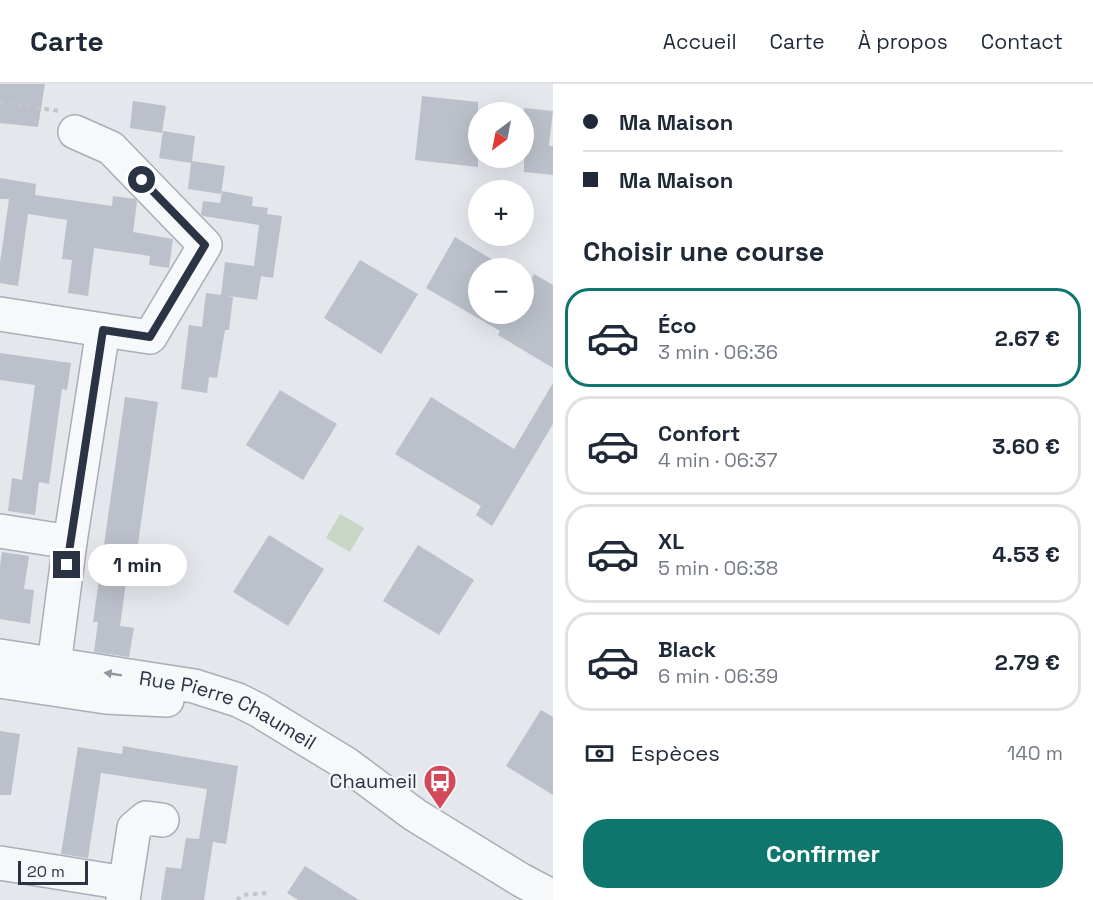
<!DOCTYPE html>
<html lang="fr">
<meta charset="utf-8">
<style>
:root{--surface:#fff;--page:#f2f2f3;--text:#1f2937;--muted:#747a83;--line:#e0e1e3;--accent:#0f766e}
body{margin:0;font-family:"Space Grotesk",sans-serif;background:var(--page);color:var(--text);height:100vh;display:flex;flex-direction:column;font-size:22px;white-space:nowrap}
*{box-sizing:border-box;margin:0}
p{font-size:20px;color:var(--muted)}
.icon{flex:none;width:33px;height:33px;fill:none;stroke:currentColor;stroke-width:2;stroke-linecap:round;stroke-linejoin:round}
.map{position:relative;flex:1;overflow:hidden}
.side{display:flex;flex-direction:column;background:var(--surface);width:540px}
.side>*{flex:none}
.hud{display:grid;align-content:center;height:132px;padding:0 30px;background:var(--surface)}
.needle{width:39px;rotate:212deg}
.buttons{position:absolute;left:468px;top:18px;display:grid;gap:12px}
.buttons a{display:grid;place-items:center;width:66px;height:66px;border-radius:50%;background:var(--surface);box-shadow:0 6px 24px #0002;font-size:30px}
.scale{position:absolute;left:18px;bottom:15px;width:70px;box-sizing:border-box;padding-left:6px;border:3px solid #2b3445;border-top:0;font-size:16px;line-height:21px;white-space:nowrap;color:#2b3445;-webkit-text-stroke:4px #f4f6f9;paint-order:stroke}
.end{position:absolute;width:27px;height:27px;margin:-14px;border:8px solid #2b3445;background:#fff;box-shadow:0 0 0 3px #fff}
.from{border-radius:50%}
.bubble{position:absolute;height:42px;border-radius:21px;background:var(--surface);box-shadow:0 6px 24px #0002;font-size:20px;font-weight:800;line-height:42px;text-align:center}
.hud b{display:flex;align-items:center;gap:21px;height:57px;font-size:22px}
.hud b+b{border-top:2px solid var(--line)}
.hud i{width:15px;height:15px;background:var(--text)}
ul{padding:0;list-style:none}
li{display:flex;align-items:center;gap:18px;height:99px;margin:0 12px 9px;padding:0 18px;border:3px solid var(--line);border-radius:24px}
li div{flex:1}
li b{display:block;font-size:22px}
li em{font-style:normal;font-weight:800}
li.current{border-color:var(--accent)}
li>.icon{width:54px;height:54px;stroke-width:1.5}
h2{padding:0 30px;font-size:27px;line-height:72px}
.pay{display:flex;align-items:center;gap:15px;height:66px;padding:0 30px;font-size:22px}
.pay p{margin-inline-start:auto}
.cta{display:flex;gap:12px;margin-top:auto;padding:12px 30px}
.cta a{flex:1;height:69px;border-radius:24px;background:var(--accent);color:#fff;font-size:24px;font-weight:800;line-height:69px;text-align:center}
header{display:flex;align-items:center;gap:36px;box-sizing:border-box;height:84px;padding:0 30px;background:var(--surface);border-bottom:2px solid var(--line)}
header strong{font-size:28px}
nav{display:flex;gap:33px;margin-inline-start:auto;font-size:21px}
main{display:flex;flex:1;min-height:0}
.map>svg:first-child{display:block}
.green{fill:#c9d6c5}
.building{fill:#bbc0ca}
.lines{fill:none;stroke-linecap:round;stroke-linejoin:round}
.minor-casing{stroke:#a9aeb7;stroke-width:36}
.path{stroke:#c2c5cb;stroke-width:4;stroke-dasharray:4.5 4.5;stroke-linecap:butt}
.minor{stroke:#f7f8fa;stroke-width:33}
.oneway{fill:#9196a0}
.route{stroke:#2b3445;stroke-width:8}
.labels{text-anchor:middle;dominant-baseline:central;stroke-width:4.5;stroke-linejoin:round;paint-order:stroke}
.street-label{font-size:20px;fill:#2b3445;stroke:#f4f6f9}
.poi-label{font-size:20px;fill:#2b3445;stroke:#f4f6f9;text-anchor:end}
</style>
<header>
<strong>Carte</strong>
<nav><a>Accueil</a><a>Carte</a><a>À propos</a><a>Contact</a></nav>
</header>
<main>
<div class="map">
<svg width="553" height="816" viewBox="0 0 553 816">
<rect width="100%" height="100%" fill="#e4e7ec"/>
<polygon class="green" points="340,430 364,444 350,468 326,454"/>
<g class="building">
<polygon points="0,0 45,0 38,43 0,39"/>
<polygon points="422,12 478,18 478,83 415,76"/>
<polygon points="133,17 166,22 162,49 130,44"/>
<polygon points="524,24 553,27 549,62 553,62 553,91 524,88"/>
<polygon points="163,47 195,52 192,77 225,82 221,110 188,105 191,79 159,74"/>
<polygon points="0,94 36,100 35,111 112,122 113,112 135,115 137,118 133,148 173,155 169,184 149,181 150,172 94,164 88,212 68,209 72,176 62,175 67,136 28,130 18,202 0,199 0,179 9,115 0,115"/>
<polygon points="222,107 253,113 252,122 268,124 267,130 282,132 273,194 261,192 257,216 222,211 233,213 229,246 225,246 217,294 209,293 207,309 181,305 189,241 202,243 206,209 221,211 225,178 254,182 259,141 203,132 201,130 203,117 220,119"/>
<polygon points="455,153 506,184 478,184 478,230 524,230 524,207 534,190 553,201 553,284 498,251 500,247 426,204"/>
<polygon points="360,176 418,210 381,270 324,234"/>
<polygon points="0,269 71,279 67,306 62,305 49,400 39,398 35,431 8,427 12,394 22,396 35,301 0,296"/>
<polygon points="553,299 553,340 492,442 476,431 481,422 395,370 431,313 514,365"/>
<polygon points="280,306 337,340 303,396 246,361"/>
<polygon points="125,313 158,318 138,460 135,478 129,477 120,542 134,544 129,573 94,568 98,538 93,538"/>
<polygon points="269,451 324,485 288,542 233,508"/>
<polygon points="418,461 474,496 439,551 383,517"/>
<polygon points="2,468 29,472 24,505 34,506 30,540 0,535 0,482"/>
<polygon points="541,626 553,633 553,711 506,682"/>
<polygon points="0,647 20,650 11,711 0,711"/>
<polygon points="123,662 238,682 226,760 213,758 204,816 161,816 166,783 181,785 186,754 199,755 207,705 101,689 88,774 61,770 78,663 122,670"/>
<polygon points="305,782 359,816 298,816 287,809"/>
</g>
<g class="lines">
<g class="minor-casing">
<g id="minor">
<polyline points="75,48 111,64 205,161 150,253 103,246"/>
<polyline points="0,230 103,246 70,458 54,581"/>
<polyline points="0,447 70,458"/>
<path id="s1" d="M0,572L194,602L238,616L258,626L345,679L415,731L521,796L553,813"/>
<polyline points="0,597 106,613 167,616"/>
<polyline points="0,779 125,799"/>
<polyline points="123,816 134,744 146,734 162,736"/>
</g>
</g>
<g class="path">
<polyline points="0,18 59,27"/>
<polyline points="237,816 242,811 267,809"/>
</g>
<use href="#minor" class="minor"/>
</g>
<defs><path id="oneway-solid" d="M-6-.8H1V-3.2L6.5 0L1 3.2V.8H-6Z" transform="scale(1.5)"/></defs>
<use class="oneway" href="#oneway-solid" transform="translate(113 590) rotate(-171)"/>
<g class="lines">
<polyline class="route" points="67,481 103,246 150,253 205,161 142,96"/>
</g>
<defs>
<g id="bus-pin" transform="scale(1.725)"><path d="M0 17L-7.5 6A9.5 9.5 0 1 1 7.5 6Z" fill="#d1495b" stroke="#f4f6f9"/><path d="M-5-6H5V4H4V6H2V4H-2V6H-4V4H-5ZM-3.5-4V0h7V-4ZM-3.5 1.2v1.5H-2V1.2ZM2 1.2v1.5H3.5V1.2Z" fill="#fff"/></g>
</defs>
<g fill-rule="evenodd">
<use href="#bus-pin" x="440" y="697"/>
</g>
<g class="labels">
<g class="street-label">
<text stroke="none"><textPath href="#s1" startOffset="236">Rue Pierre Chaumeil</textPath></text>
</g>
<g class="poi-label">
<text x="417" y="697">Chaumeil</text>
</g>
</g>
</svg>
<div class="buttons">
<a><svg class="needle" viewBox="-14 -14 28 28"><path d="M0-13l5 13h-10z" fill="#e53935"/><path d="M0 13l5-13h-10z" fill="#747a83"/></svg></a>
<a>+</a>
<a>−</a>
</div>
<div class="scale">20 m</div>
<i class="end from" style="left:142px;top:96px"></i>
<i class="end" style="left:67px;top:481px"></i>
<div class="bubble" style="left:88px;top:460px;width:99px">1 min</div>
</div>
<section class="side">
<div class="hud">
<b><i class="from"></i>Ma Maison</b>
<b><i></i>Ma Maison</b>
</div>
<h2>Choisir une course</h2>
<ul>
<li class="current"><svg class="icon" aria-label="car" viewBox="0 0 24 24"><path d="M5 17H2v-5l4-1 3-4h7l3 4 3 1v5h-3M9 17h6M6 11h13"/><circle cx="7" cy="17" r="2"/><circle cx="17" cy="17" r="2"/></svg><div><b>Éco</b><p>3 min · 06:36</p></div><em>2.67 €</em></li>
<li><svg class="icon" aria-label="car" viewBox="0 0 24 24"><path d="M5 17H2v-5l4-1 3-4h7l3 4 3 1v5h-3M9 17h6M6 11h13"/><circle cx="7" cy="17" r="2"/><circle cx="17" cy="17" r="2"/></svg><div><b>Confort</b><p>4 min · 06:37</p></div><em>3.60 €</em></li>
<li><svg class="icon" aria-label="car" viewBox="0 0 24 24"><path d="M5 17H2v-5l4-1 3-4h7l3 4 3 1v5h-3M9 17h6M6 11h13"/><circle cx="7" cy="17" r="2"/><circle cx="17" cy="17" r="2"/></svg><div><b>XL</b><p>5 min · 06:38</p></div><em>4.53 €</em></li>
<li><svg class="icon" aria-label="car" viewBox="0 0 24 24"><path d="M5 17H2v-5l4-1 3-4h7l3 4 3 1v5h-3M9 17h6M6 11h13"/><circle cx="7" cy="17" r="2"/><circle cx="17" cy="17" r="2"/></svg><div><b>Black</b><p>6 min · 06:39</p></div><em>2.79 €</em></li>
</ul>
<div class="pay"><svg class="icon" aria-label="cash" viewBox="0 0 24 24"><path d="M3 7h18v10H3z"/><circle cx="12" cy="12" r="2"/></svg>Espèces<p>140 m</p></div>
<div class="cta"><a>Confirmer</a></div>
</section>
</main>
